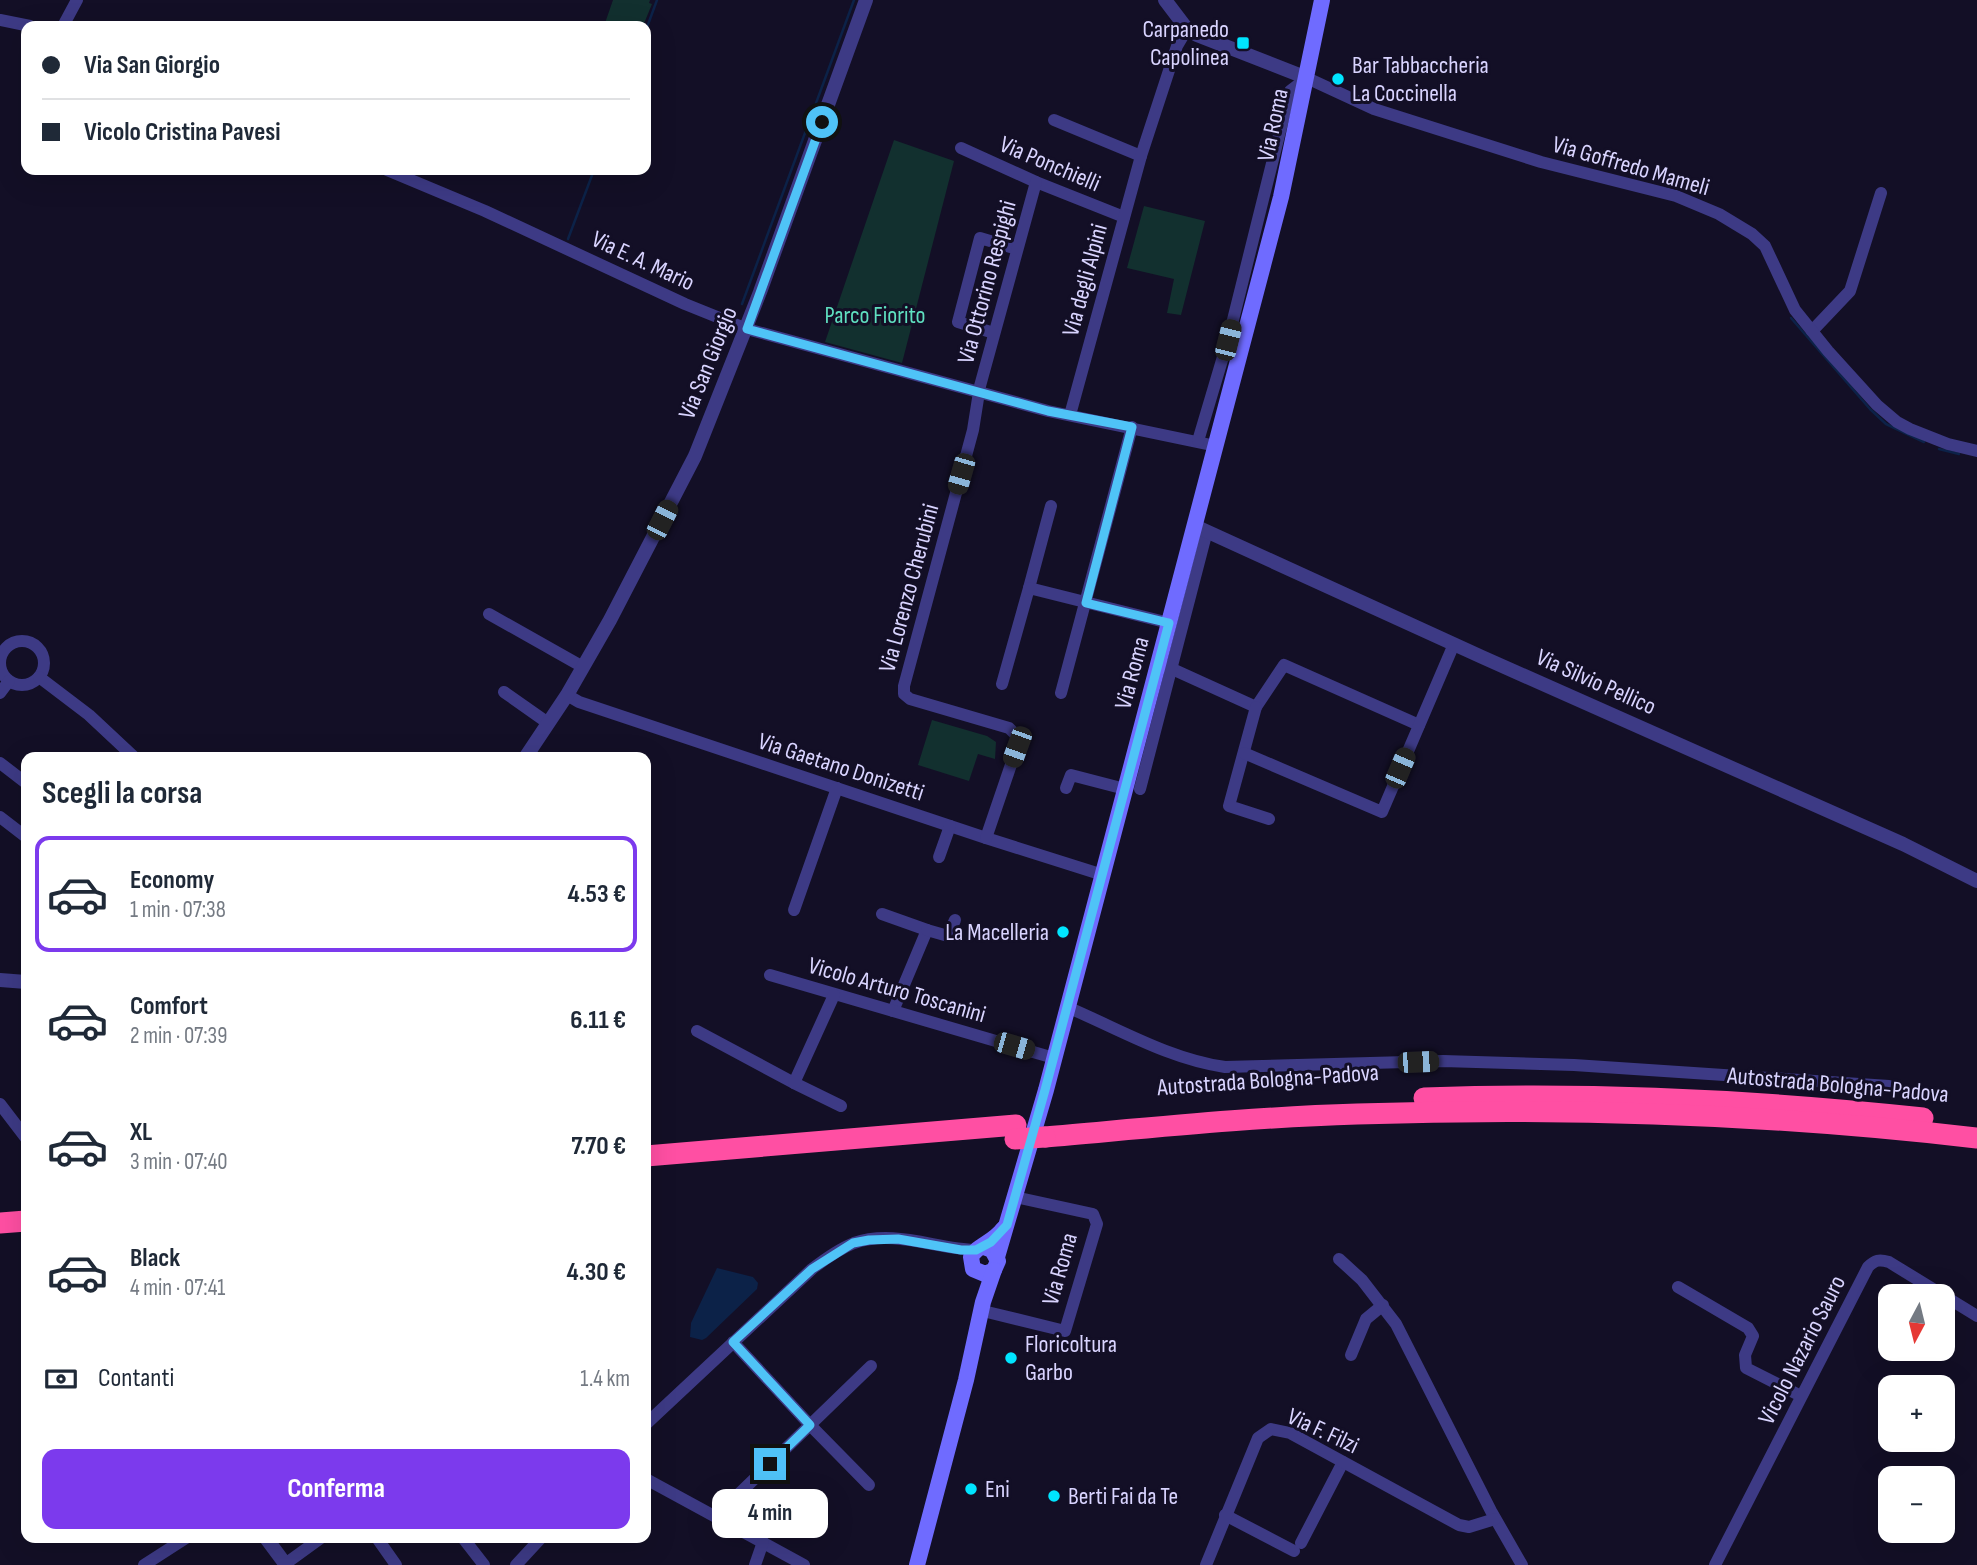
<!DOCTYPE html>
<html lang="it">
<meta charset="utf-8">
<style>
:root{--surface:#fff;--page:#f2f2f3;--text:#1f2937;--muted:#747a83;--line:#e0e1e3;--accent:#7c3aed}
body{margin:0;font-family:"Sofia Sans Condensed",sans-serif;background:var(--page);color:var(--text);height:100vh;display:flex;flex-direction:column;font-size:26px;white-space:nowrap}
*{box-sizing:border-box;margin:0}
p{font-size:23px;color:var(--muted)}
.icon{flex:none;width:38px;height:38px;fill:none;stroke:currentColor;stroke-width:2;stroke-linecap:round;stroke-linejoin:round}
.map{position:relative;flex:1;overflow:hidden}
.panel{position:absolute;left:21px;top:752px;width:630px;height:791px;display:flex;flex-direction:column;background:var(--surface);border-radius:14px;box-shadow:0 7px 28px #0002}
.panel>*{flex:none}
.hud{position:absolute;left:21px;top:21px;width:630px;height:154px;border-radius:14px;box-shadow:0 7px 28px #0002;display:grid;align-content:center;height:154px;padding:0 21px;background:var(--surface)}
.needle{width:46px;rotate:187deg}
.buttons{position:absolute;left:1878px;top:1284px;display:grid;gap:14px}
.buttons a{display:grid;place-items:center;width:77px;height:77px;border-radius:14px;background:var(--surface);box-shadow:0 7px 28px #0002;font-size:35px}
.end{position:absolute;width:32px;height:32px;margin:-16px;border:9px solid #4fc3f7;background:#111;box-shadow:0 0 0 4px #111}
.from{border-radius:50%}
.bubble{position:absolute;height:49px;border-radius:14px;background:var(--surface);box-shadow:0 7px 28px #0002;font-size:23px;font-weight:700;line-height:49px;text-align:center}
.car{position:absolute;width:21px;height:42px;margin:-21px -10px;border-radius:9px;box-shadow:0 0 5px 2px #0007;background:linear-gradient(#222 24%,#8ab4d8 0 40%,#222 0 76%,#8ab4d8 0 86%,#222 0)}
.hud b{display:flex;align-items:center;gap:24px;height:66px;font-size:26px}
.hud b+b{border-top:2px solid var(--line)}
.hud i{width:18px;height:18px;background:var(--text)}
ul{padding:0;list-style:none}
li{display:flex;align-items:center;gap:21px;height:116px;margin:0 14px 10px;padding:0 7px;border:4px solid transparent;border-radius:14px}
li div{flex:1}
li b{display:block;font-size:26px}
li em{font-style:normal;font-weight:700}
li.current{border-color:var(--accent)}
li>.icon{width:63px;height:63px;stroke-width:1.5}
h2{padding:0 21px;font-size:32px;line-height:84px}
.pay{display:flex;align-items:center;gap:18px;height:77px;padding:0 21px;font-size:26px}
.pay p{margin-inline-start:auto}
.button{display:flex;gap:14px;margin-top:auto;padding:14px 21px}
.button a{flex:1;height:80px;border-radius:14px;background:var(--accent);color:#fff;font-size:28px;font-weight:700;line-height:80px;text-align:center}
.map>svg:first-child{display:block}
.green{fill:#12302f}
.water{fill:#0c2248}
.lines{fill:none;stroke-linecap:round;stroke-linejoin:round}
.stream{stroke:#0c2248;stroke-width:2.5}
.minor{stroke:#3d3a85;stroke-width:12}
.tertiary{stroke:#3d3a85;stroke-width:14}
.secondary{stroke:#6f6bff;stroke-width:16}
.motorway{stroke:#ff4fa3;stroke-width:21}
.motorway-bridge{stroke:#ff4fa3;stroke-width:21}
.route{stroke:#4fc3f7;stroke-width:9}
.poi-dot{fill:#00e5ff;stroke:#130f26;stroke-width:2.5}
.labels{text-anchor:middle;dominant-baseline:central;stroke-width:6;stroke-linejoin:round;paint-order:stroke}
.poi-label{font-size:24px;fill:#d9d4ff;stroke:#130f26;text-anchor:start}
.street-label{font-size:24px;fill:#d9d4ff;stroke:#130f26}
.park-label{font-size:24px;fill:#5fe0c0;stroke:#130f26}
</style>
<div class="map">
<svg width="1977" height="1565" viewBox="0 0 1977 1565">
<rect width="100%" height="100%" fill="#130f26"/>
<g class="green">
<polygon points="613,0 650,0 649,3 652,4 643,26 604,26"/>
<polygon points="894,140 954,161 902,363 825,342"/>
<polygon points="1144,206 1205,221 1181,315 1167,313 1174,279 1127,268"/>
<polygon points="932,720 987,736 996,742 995,759 978,754 969,781 918,765"/>
</g>
<polygon class="water" points="717,1268 753,1277 758,1283 757,1289 706,1338 702,1340 690,1337 691,1323"/>
<g class="lines">
<g class="stream">
<polyline points="646,30 657,0"/>
<polyline points="568,239 594,170"/>
<polyline points="742,304 854,0"/>
<polyline points="1791,318 1870,409 1886,424 1924,442"/>
<polyline points="1939,449 1959,454"/>
</g>
<g class="minor">
<polyline points="0,20 30,26"/>
<polyline points="63,26 77,0"/>
<polyline points="1054,120 1141,156"/>
<polyline points="961,148 1036,182 1124,217"/>
<polyline points="387,170 485,211 685,304 747,329 1048,411 1216,446"/>
<polyline points="1812,331 1850,291 1881,193"/>
<polyline points="994,333 958,322 980,238 1017,249"/>
<polyline points="1070,415 1141,156 1177,46 1187,29"/>
<polyline points="1198,441 1228,340 1290,91 1307,78 1374,109 1541,162 1676,196 1719,214 1752,234 1765,246 1795,310 1828,351 1877,405 1897,422 1910,429 1948,444 1977,451"/>
<polyline points="1029,588 1051,506"/>
<polyline points="489,614 583,667"/>
<circle cx="22" cy="663" r="22"/>
<polyline points="1159,663 1256,707 1284,665 1419,725"/>
<polyline points="39,677 89,715 135,758"/>
<polyline points="1002,684 1029,588 1169,623"/>
<polyline points="504,692 548,723"/>
<polyline points="0,693 9,681"/>
<polyline points="1061,693 1132,427"/>
<polyline points="567,695 579,702 986,838 1103,875"/>
<polyline points="1256,707 1229,806 1269,819"/>
<polyline points="1244,753 1382,812 1454,644"/>
<polyline points="0,763 26,783"/>
<polyline points="1066,788 1071,775 1125,789"/>
<polyline points="1140,789 1207,531"/>
<polyline points="0,817 26,837"/>
<polyline points="986,838 1017,747 1016,735 1009,728 910,699 904,694 904,686 973,430 980,386 1036,182"/>
<polyline points="939,857 950,826"/>
<polyline points="794,910 837,788"/>
<polyline points="882,914 927,930 893,1011"/>
<polyline points="927,930 948,936 955,920"/>
<polyline points="770,975 1054,1058"/>
<path d="M1067,1007C1119,1029 1169,1059 1225,1067L1443,1061L1574,1065L1889,1086"/>
<polyline points="697,1031 794,1083 841,1106"/>
<polyline points="794,1083 834,995"/>
<polyline points="0,1104 26,1138"/>
<polyline points="1339,1259 1362,1280 1396,1324 1491,1511 1522,1565"/>
<polyline points="1678,1287 1748,1328 1753,1336 1745,1355 1746,1368 1801,1396"/>
<polyline points="983,1311 1065,1331 1097,1224 1093,1214 1015,1197"/>
<polyline points="733,1342 810,1425 869,1485"/>
<polyline points="1351,1355 1366,1319 1383,1305"/>
<path d="M646,1424L812,1269C825,1259 839,1249 854,1243C894,1229 936,1249 976,1250"/>
<polyline points="646,1479 804,1565"/>
<polyline points="1225,1515 1294,1551"/>
<polyline points="716,1516 871,1366"/>
<polyline points="377,1538 396,1565"/>
<polyline points="463,1538 484,1565"/>
<polyline points="1301,1543 1343,1462"/>
<polyline points="285,1564 321,1538"/>
<polyline points="144,1565 186,1538"/>
<polyline points="516,1565 541,1538"/>
<polyline points="755,1565 763,1542"/>
<polyline points="1206,1565 1258,1438 1271,1429 1290,1433 1459,1525 1469,1527 1495,1519"/>
<path d="M1715,1565L1868,1267C1875,1260 1879,1259 1889,1262L1977,1316"/>
</g>
<g class="tertiary">
<polyline points="1165,0 1187,29 1197,35 1307,78"/>
<polyline points="1195,526 1482,657 1903,844 1977,881"/>
<polyline points="525,758 567,695 610,620 695,456 760,292 866,0"/>
<polyline points="0,980 26,982"/>
<polyline points="266,1538 286,1565"/>
</g>
<g class="secondary">
<path d="M984,1247L992,1250L998,1261L994,1270L985,1274L973,1269L971,1257C977,1245 993,1243 1003,1229"/>
<polyline points="997,1257 1046,1090 1281,197 1322,0"/>
<polyline points="917,1565 966,1380 983,1302 994,1270"/>
</g>
<g class="motorway">
<path d="M1424,1098C1591,1092 1757,1100 1923,1118"/>
<path d="M1045,1137C1149,1128 1253,1117 1357,1114C1564,1107 1771,1114 1977,1138"/>
<polyline points="646,1156 1016,1125"/>
<polyline points="0,1223 26,1221"/>
</g>
<polyline class="motorway-bridge" points="1015,1139 1045,1137"/>
</g>
<g class="lines">
<polyline class="route" points="770,1464 810,1425 733,1342 812,1269 853,1243 869,1240 898,1239 961,1250 976,1250 991,1242 1007,1225 1045,1090 1169,623 1086,603 1132,427 1048,411 747,329 822,122"/>
</g>
<g class="poi-dot">
<rect x="1236" y="36" width="14" height="14" rx="3.5"/>
<circle cx="1338" cy="79" r="7"/>
<circle cx="1063" cy="932" r="7"/>
<circle cx="1011" cy="1358" r="7"/>
<circle cx="971" cy="1489" r="7"/>
<circle cx="1054" cy="1496" r="7"/>
</g>
<g class="labels">
<g class="poi-label">
<text x="1229" y="29" text-anchor="end">Carpanedo<tspan x="1229" dy="28">Capolinea</tspan></text>
<text x="1352" y="65">Bar Tabbaccheria<tspan x="1352" dy="28">La Coccinella</tspan></text>
<text x="1049" y="932" text-anchor="end">La Macelleria</text>
<text x="1025" y="1344">Floricoltura<tspan x="1025" dy="28">Garbo</tspan></text>
<text x="985" y="1489">Eni</text>
<text x="1068" y="1496">Berti Fai da Te</text>
</g>
<g class="street-label">
<text transform="translate(1273 125) rotate(-78)">Via Roma</text>
<text transform="translate(1050 164) rotate(23)">Via Ponchielli</text>
<text transform="translate(1631 166) rotate(16)">Via Goffredo Mameli</text>
<text transform="translate(643 261) rotate(25)">Via E. A. Mario</text>
<text transform="translate(1085 280) rotate(-75)">Via degli Alpini</text>
<text transform="translate(987 282) rotate(-75)">Via Ottorino Respighi</text>
<text transform="translate(708 363) rotate(-68)">Via San Giorgio</text>
<text transform="translate(909 588) rotate(-75)">Via Lorenzo Cherubini</text>
<text transform="translate(1132 673) rotate(-75)">Via Roma</text>
<text transform="translate(1596 682) rotate(24)">Via Silvio Pellico</text>
<text transform="translate(841 767) rotate(18)">Via Gaetano Donizetti</text>
<text transform="translate(897 990) rotate(16)">Vicolo Arturo Toscanini</text>
<text transform="translate(1268 1080) rotate(-4)">Autostrada Bologna-Padova</text>
<text transform="translate(1838 1085) rotate(5)">Autostrada Bologna-Padova</text>
<text transform="translate(1060 1269) rotate(-74)">Via Roma</text>
<text transform="translate(1802 1350) rotate(-63)">Vicolo Nazario Sauro</text>
<text transform="translate(1323 1431) rotate(25)">Via F. Filzi</text>
</g>
<g class="park-label">
<text x="875" y="315">Parco Fiorito</text>
</g>
</g>
</svg>
<div class="buttons">
<a><svg class="needle" viewBox="-14 -14 28 28"><path d="M0-13l5 13h-10z" fill="#e53935"/><path d="M0 13l5-13h-10z" fill="#747a83"/></svg></a>
<a>+</a>
<a>−</a>
</div>
<i class="end from" style="left:822px;top:122px"></i>
<i class="end" style="left:770px;top:1464px"></i>
<div class="bubble" style="left:712px;top:1489px;width:116px">4 min</div>
<i class="car" style="left:1228px;top:340px;rotate:14deg"></i>
<i class="car" style="left:961px;top:474px;rotate:196deg"></i>
<i class="car" style="left:662px;top:520px;rotate:27deg"></i>
<i class="car" style="left:1017px;top:747px;rotate:200deg"></i>
<i class="car" style="left:1400px;top:768px;rotate:23deg"></i>
<i class="car" style="left:1014px;top:1046px;rotate:106deg"></i>
<i class="car" style="left:1418px;top:1062px;rotate:88deg"></i>
<div class="hud">
<b><i class="from"></i>Via San Giorgio</b>
<b><i></i>Vicolo Cristina Pavesi</b>
</div>
<section class="panel">
<h2>Scegli la corsa</h2>
<ul>
<li class="current"><svg class="icon" aria-label="car" viewBox="0 0 24 24"><path d="M5 17H2v-5l4-1 3-4h7l3 4 3 1v5h-3M9 17h6M6 11h13"/><circle cx="7" cy="17" r="2"/><circle cx="17" cy="17" r="2"/></svg><div><b>Economy</b><p>1 min · 07:38</p></div><em>4.53 €</em></li>
<li><svg class="icon" aria-label="car" viewBox="0 0 24 24"><path d="M5 17H2v-5l4-1 3-4h7l3 4 3 1v5h-3M9 17h6M6 11h13"/><circle cx="7" cy="17" r="2"/><circle cx="17" cy="17" r="2"/></svg><div><b>Comfort</b><p>2 min · 07:39</p></div><em>6.11 €</em></li>
<li><svg class="icon" aria-label="car" viewBox="0 0 24 24"><path d="M5 17H2v-5l4-1 3-4h7l3 4 3 1v5h-3M9 17h6M6 11h13"/><circle cx="7" cy="17" r="2"/><circle cx="17" cy="17" r="2"/></svg><div><b>XL</b><p>3 min · 07:40</p></div><em>7.70 €</em></li>
<li><svg class="icon" aria-label="car" viewBox="0 0 24 24"><path d="M5 17H2v-5l4-1 3-4h7l3 4 3 1v5h-3M9 17h6M6 11h13"/><circle cx="7" cy="17" r="2"/><circle cx="17" cy="17" r="2"/></svg><div><b>Black</b><p>4 min · 07:41</p></div><em>4.30 €</em></li>
</ul>
<div class="pay"><svg class="icon" aria-label="cash" viewBox="0 0 24 24"><path d="M3 7h18v10H3z"/><circle cx="12" cy="12" r="2"/></svg>Contanti<p>1.4 km</p></div>
<div class="button"><a>Conferma</a></div>
</section>
</div>
